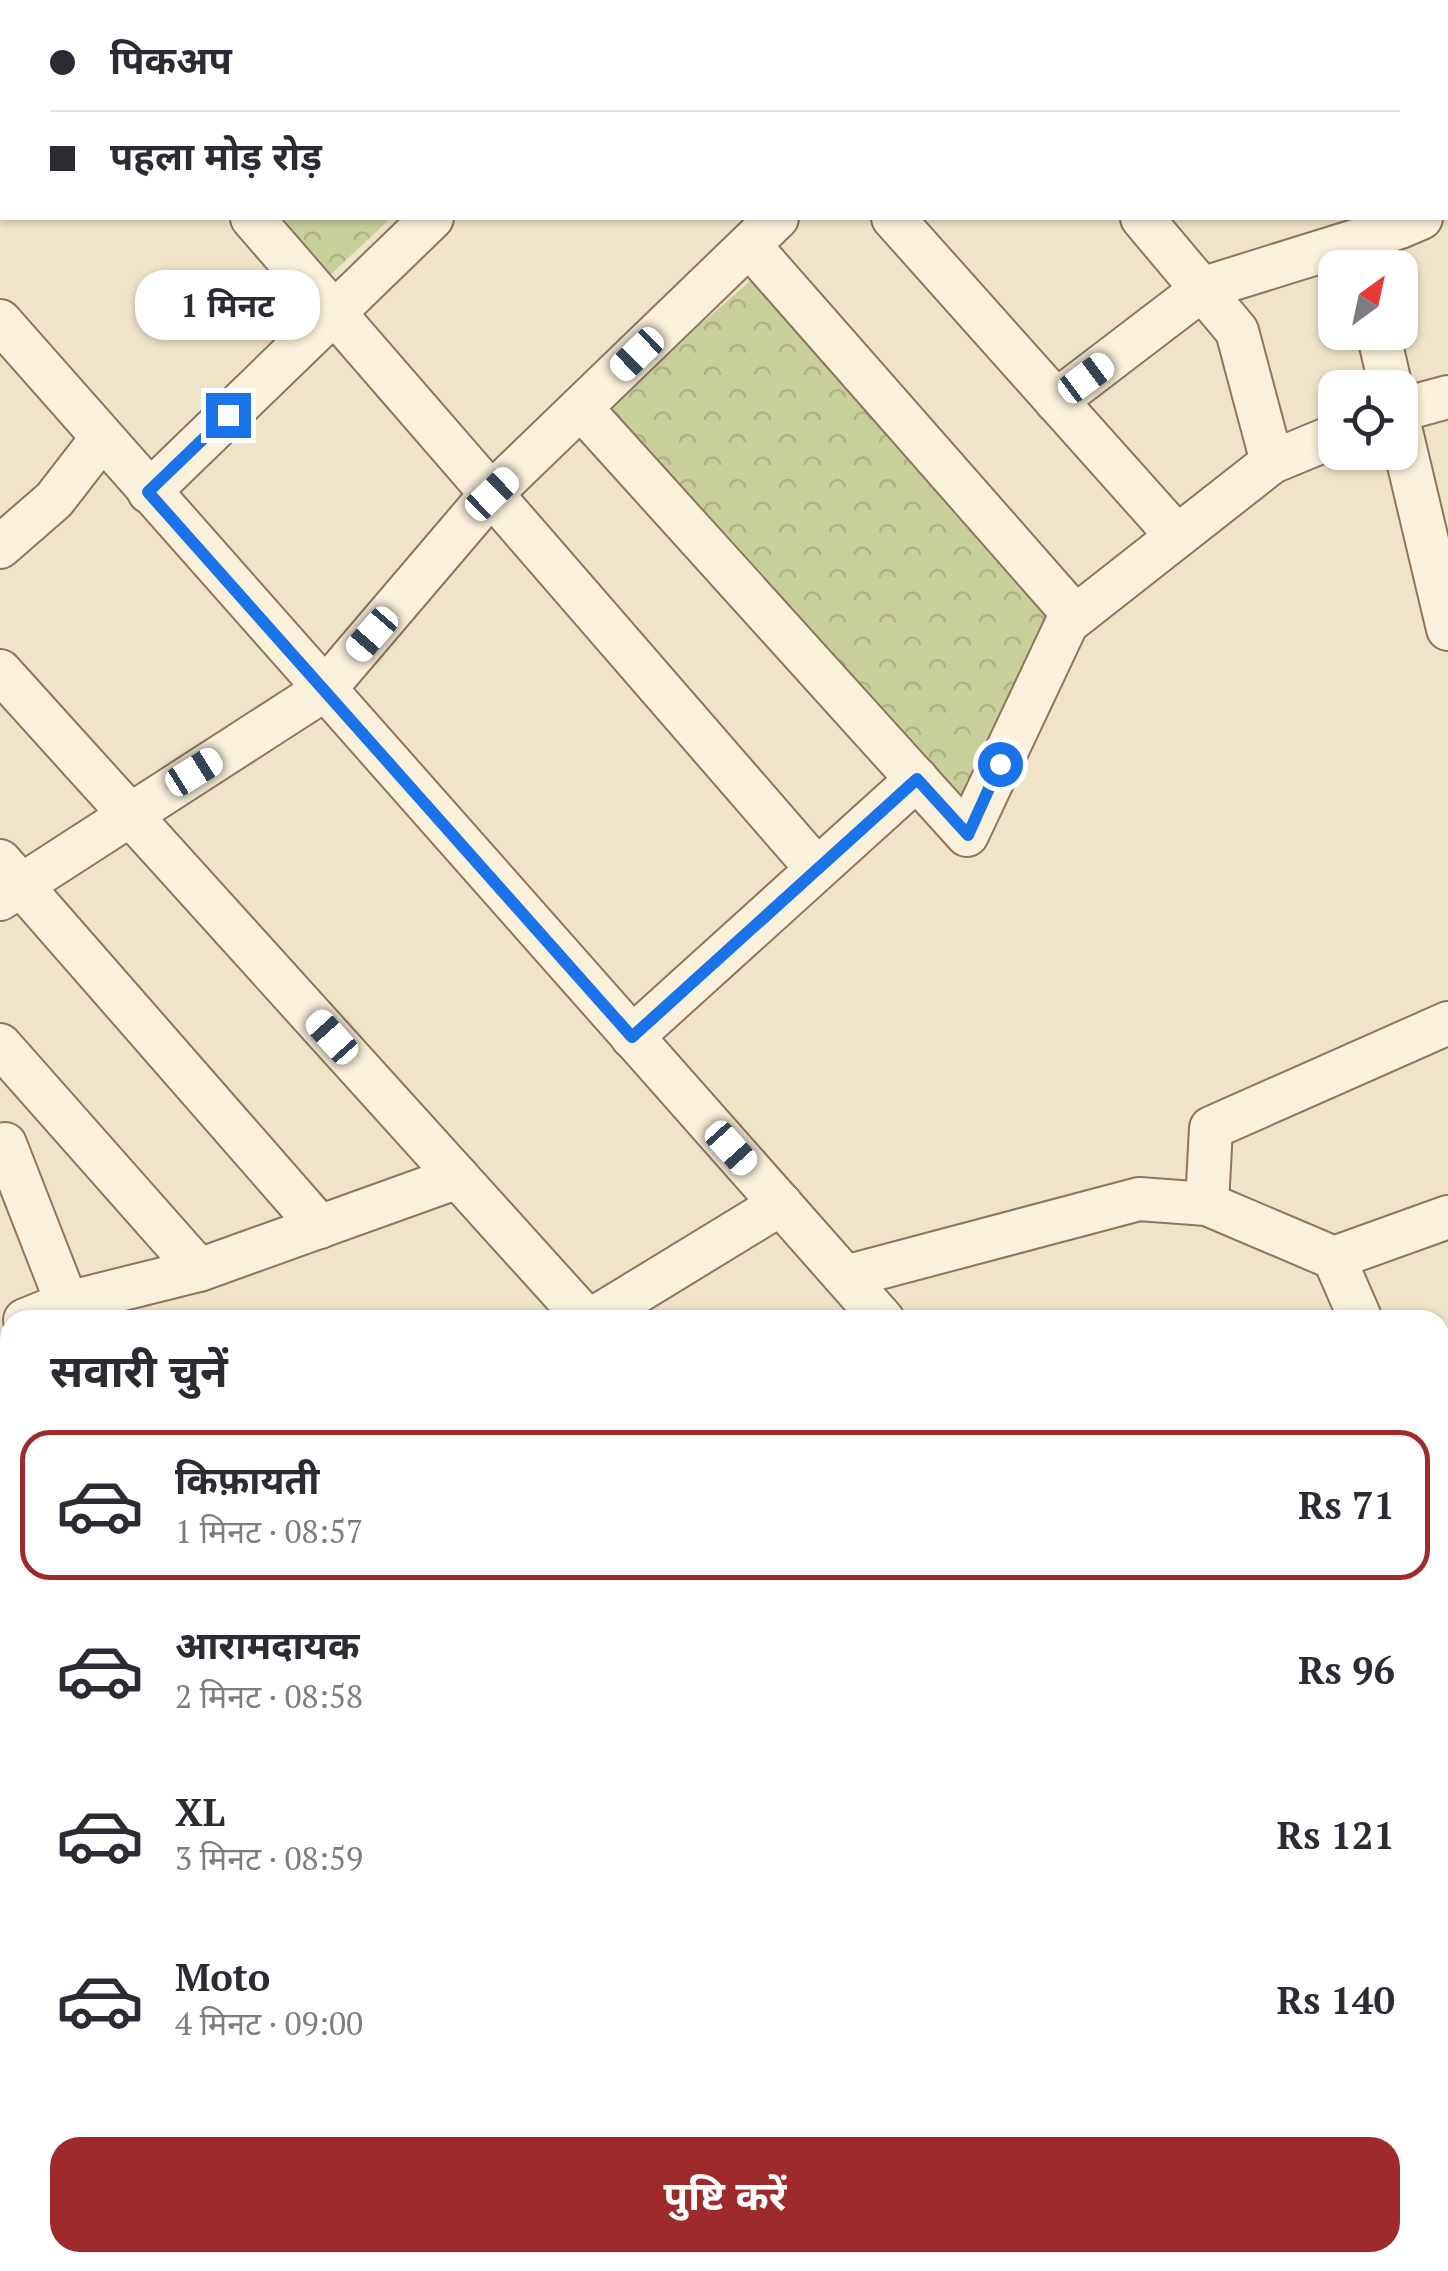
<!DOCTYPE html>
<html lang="hi">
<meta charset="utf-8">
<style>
:root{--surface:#fff;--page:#f7f7f7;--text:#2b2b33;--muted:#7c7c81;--line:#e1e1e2;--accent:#9e2a2b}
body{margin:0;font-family:"PT Serif","Noto Sans Devanagari",serif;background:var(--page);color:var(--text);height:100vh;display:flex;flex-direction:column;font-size:38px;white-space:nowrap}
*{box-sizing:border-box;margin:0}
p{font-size:32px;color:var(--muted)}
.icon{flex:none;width:55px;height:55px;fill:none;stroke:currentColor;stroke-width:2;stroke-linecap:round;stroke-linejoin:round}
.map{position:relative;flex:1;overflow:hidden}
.sheet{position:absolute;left:0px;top:1310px;width:1450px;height:962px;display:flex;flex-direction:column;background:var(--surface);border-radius:30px 30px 0 0;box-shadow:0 2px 8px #0004}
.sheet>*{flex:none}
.banner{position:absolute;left:0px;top:0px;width:1450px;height:220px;box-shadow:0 2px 8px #0004;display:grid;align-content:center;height:220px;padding:0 50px;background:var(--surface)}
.needle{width:65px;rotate:33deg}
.controls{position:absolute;left:1318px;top:250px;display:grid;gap:20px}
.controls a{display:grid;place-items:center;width:100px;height:100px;border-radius:20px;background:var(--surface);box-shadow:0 2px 8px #0004;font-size:50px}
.end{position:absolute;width:45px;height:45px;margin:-22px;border:12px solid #1a73e8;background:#fff;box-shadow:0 0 0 5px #fff}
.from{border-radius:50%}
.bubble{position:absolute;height:70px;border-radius:30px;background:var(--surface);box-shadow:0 2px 8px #0004;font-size:32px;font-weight:700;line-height:70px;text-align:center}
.car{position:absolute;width:30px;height:60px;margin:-30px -15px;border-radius:12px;box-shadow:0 0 8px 2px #0007;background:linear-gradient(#fff 24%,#345 0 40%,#fff 0 76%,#345 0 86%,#fff 0)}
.banner b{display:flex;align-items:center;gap:35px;height:95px;font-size:38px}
.banner b+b{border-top:2px solid var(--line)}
.banner i{width:25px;height:25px;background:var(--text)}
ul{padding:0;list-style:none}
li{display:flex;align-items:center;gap:30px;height:150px;margin:0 20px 15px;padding:0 30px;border:5px solid transparent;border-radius:30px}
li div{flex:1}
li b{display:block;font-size:38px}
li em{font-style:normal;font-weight:700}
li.current{border-color:var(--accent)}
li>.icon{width:90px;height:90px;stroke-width:1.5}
h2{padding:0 50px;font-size:45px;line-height:120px}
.cta{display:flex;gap:20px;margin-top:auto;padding:20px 50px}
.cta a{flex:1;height:115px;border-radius:30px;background:var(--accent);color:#fff;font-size:40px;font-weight:700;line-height:115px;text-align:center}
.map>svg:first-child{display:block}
.forest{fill:url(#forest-crowns)}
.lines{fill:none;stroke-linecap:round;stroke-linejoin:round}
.minor-casing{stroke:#8d765c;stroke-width:46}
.minor{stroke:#faf1dc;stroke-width:42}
.route{stroke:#1a73e8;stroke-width:12}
</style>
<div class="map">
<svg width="1448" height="2271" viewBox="0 0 1448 2271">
<defs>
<pattern id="forest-crowns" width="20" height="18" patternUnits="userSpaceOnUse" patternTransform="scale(2.5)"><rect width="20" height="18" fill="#c9cf9b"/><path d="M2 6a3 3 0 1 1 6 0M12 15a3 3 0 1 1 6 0" fill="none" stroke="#aeb285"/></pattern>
</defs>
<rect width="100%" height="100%" fill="#f0e4c8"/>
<g class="forest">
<polygon points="281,218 391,218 329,276"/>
<polygon points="755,277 1048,611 961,807 606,406"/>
</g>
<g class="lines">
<g class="minor-casing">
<g id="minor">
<polyline points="64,0 66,2"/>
<polyline points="951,0 954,2"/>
<polyline points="1203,0 1205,2"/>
<polyline points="1441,0 1444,2"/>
<polyline points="290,2 293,0"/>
<polyline points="657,2 659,0"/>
<polyline points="252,218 817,869"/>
<polyline points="893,218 1177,536"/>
<polyline points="749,245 1075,616"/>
<polyline points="0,321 883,1320"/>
<polyline points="1378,332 1391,388"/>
<polyline points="1056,401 1204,288 1400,227 1421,218"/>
<polyline points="581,408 967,835 1067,623 1272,462 1237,331 1142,218"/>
<polyline points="1400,410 1448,397"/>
<polyline points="1400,427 1448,629"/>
<polyline points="1272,462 1335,436"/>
<polyline points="149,492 432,218"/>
<polyline points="0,547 54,500 102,438"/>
<polyline points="0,671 587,1320"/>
<polyline points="0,861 320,1227"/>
<polyline points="0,899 324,690 491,494 777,218"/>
<polyline points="632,1037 917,779"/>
<polyline points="0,1045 199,1270"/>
<polyline points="5,1144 67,1303 79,1320"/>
<polyline points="1207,1204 1211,1128 1448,1023"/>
<polyline points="1334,1258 1448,1217"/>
<polyline points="845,1277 1139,1199 1207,1204 1334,1258 1361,1320"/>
<polyline points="25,1320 67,1303 199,1270 458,1177"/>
<polyline points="591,1320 781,1204"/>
<polyline points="1440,1499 1448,1517"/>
<polyline points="0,1603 10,1597"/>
<polyline points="0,1706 10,1699"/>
<polyline points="1440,1713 1448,1728"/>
<polyline points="1440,1767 1448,1765"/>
<polyline points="1440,1841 1448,1846"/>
<polyline points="0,2075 10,2089"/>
<polyline points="1440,2110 1448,2115"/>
<polyline points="0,2184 10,2198"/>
<polyline points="1440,2216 1448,2209"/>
<polyline points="57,2262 63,2271"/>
<polyline points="134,2262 140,2271"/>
<polyline points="823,2262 830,2271"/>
<polyline points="1018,2262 1025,2271"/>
<polyline points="1250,2262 1257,2271"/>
<polyline points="1391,2262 1405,2271"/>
<polyline points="427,2271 437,2262"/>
<polyline points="667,2271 678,2262"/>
</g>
</g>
<use href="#minor" class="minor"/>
</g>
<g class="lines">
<polyline class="route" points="228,415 148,492 632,1037 917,779 968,835 1000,764"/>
</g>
</svg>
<div class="controls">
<a><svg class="needle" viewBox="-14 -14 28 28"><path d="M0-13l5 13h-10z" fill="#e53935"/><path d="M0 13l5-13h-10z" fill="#7c7c81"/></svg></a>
<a><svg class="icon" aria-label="locate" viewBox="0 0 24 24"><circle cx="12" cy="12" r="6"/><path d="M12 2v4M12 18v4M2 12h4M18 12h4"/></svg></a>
</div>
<i class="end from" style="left:1000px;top:764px"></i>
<i class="end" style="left:228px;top:415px"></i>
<div class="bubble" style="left:135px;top:270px;width:185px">1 मिनट</div>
<i class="car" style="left:637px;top:354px;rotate:226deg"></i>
<i class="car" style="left:1086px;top:378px;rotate:53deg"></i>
<i class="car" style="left:492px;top:494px;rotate:46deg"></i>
<i class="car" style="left:372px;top:634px;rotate:221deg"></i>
<i class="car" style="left:194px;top:772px;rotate:58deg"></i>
<i class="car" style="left:332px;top:1037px;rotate:318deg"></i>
<i class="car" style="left:731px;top:1148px;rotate:138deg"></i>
<div class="banner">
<b><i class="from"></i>पिकअप</b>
<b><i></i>पहला मोड़ रोड़</b>
</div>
<section class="sheet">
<h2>सवारी चुनें</h2>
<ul>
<li class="current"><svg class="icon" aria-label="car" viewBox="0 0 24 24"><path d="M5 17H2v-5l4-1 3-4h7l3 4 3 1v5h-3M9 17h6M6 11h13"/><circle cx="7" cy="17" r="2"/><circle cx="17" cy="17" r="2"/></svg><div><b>किफ़ायती</b><p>1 मिनट · 08:57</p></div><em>Rs 71</em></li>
<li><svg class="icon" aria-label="car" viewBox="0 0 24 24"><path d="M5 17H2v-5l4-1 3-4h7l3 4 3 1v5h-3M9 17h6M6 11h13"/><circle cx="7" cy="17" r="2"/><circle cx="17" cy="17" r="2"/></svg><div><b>आरामदायक</b><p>2 मिनट · 08:58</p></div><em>Rs 96</em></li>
<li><svg class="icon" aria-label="car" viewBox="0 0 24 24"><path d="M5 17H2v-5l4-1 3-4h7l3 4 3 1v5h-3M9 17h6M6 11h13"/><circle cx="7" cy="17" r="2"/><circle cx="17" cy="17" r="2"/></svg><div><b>XL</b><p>3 मिनट · 08:59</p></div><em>Rs 121</em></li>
<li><svg class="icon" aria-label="car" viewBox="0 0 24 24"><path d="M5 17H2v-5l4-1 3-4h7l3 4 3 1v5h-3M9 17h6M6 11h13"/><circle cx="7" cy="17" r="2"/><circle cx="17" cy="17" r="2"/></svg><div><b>Moto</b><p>4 मिनट · 09:00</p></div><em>Rs 140</em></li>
</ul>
<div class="cta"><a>पुष्टि करें</a></div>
</section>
</div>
